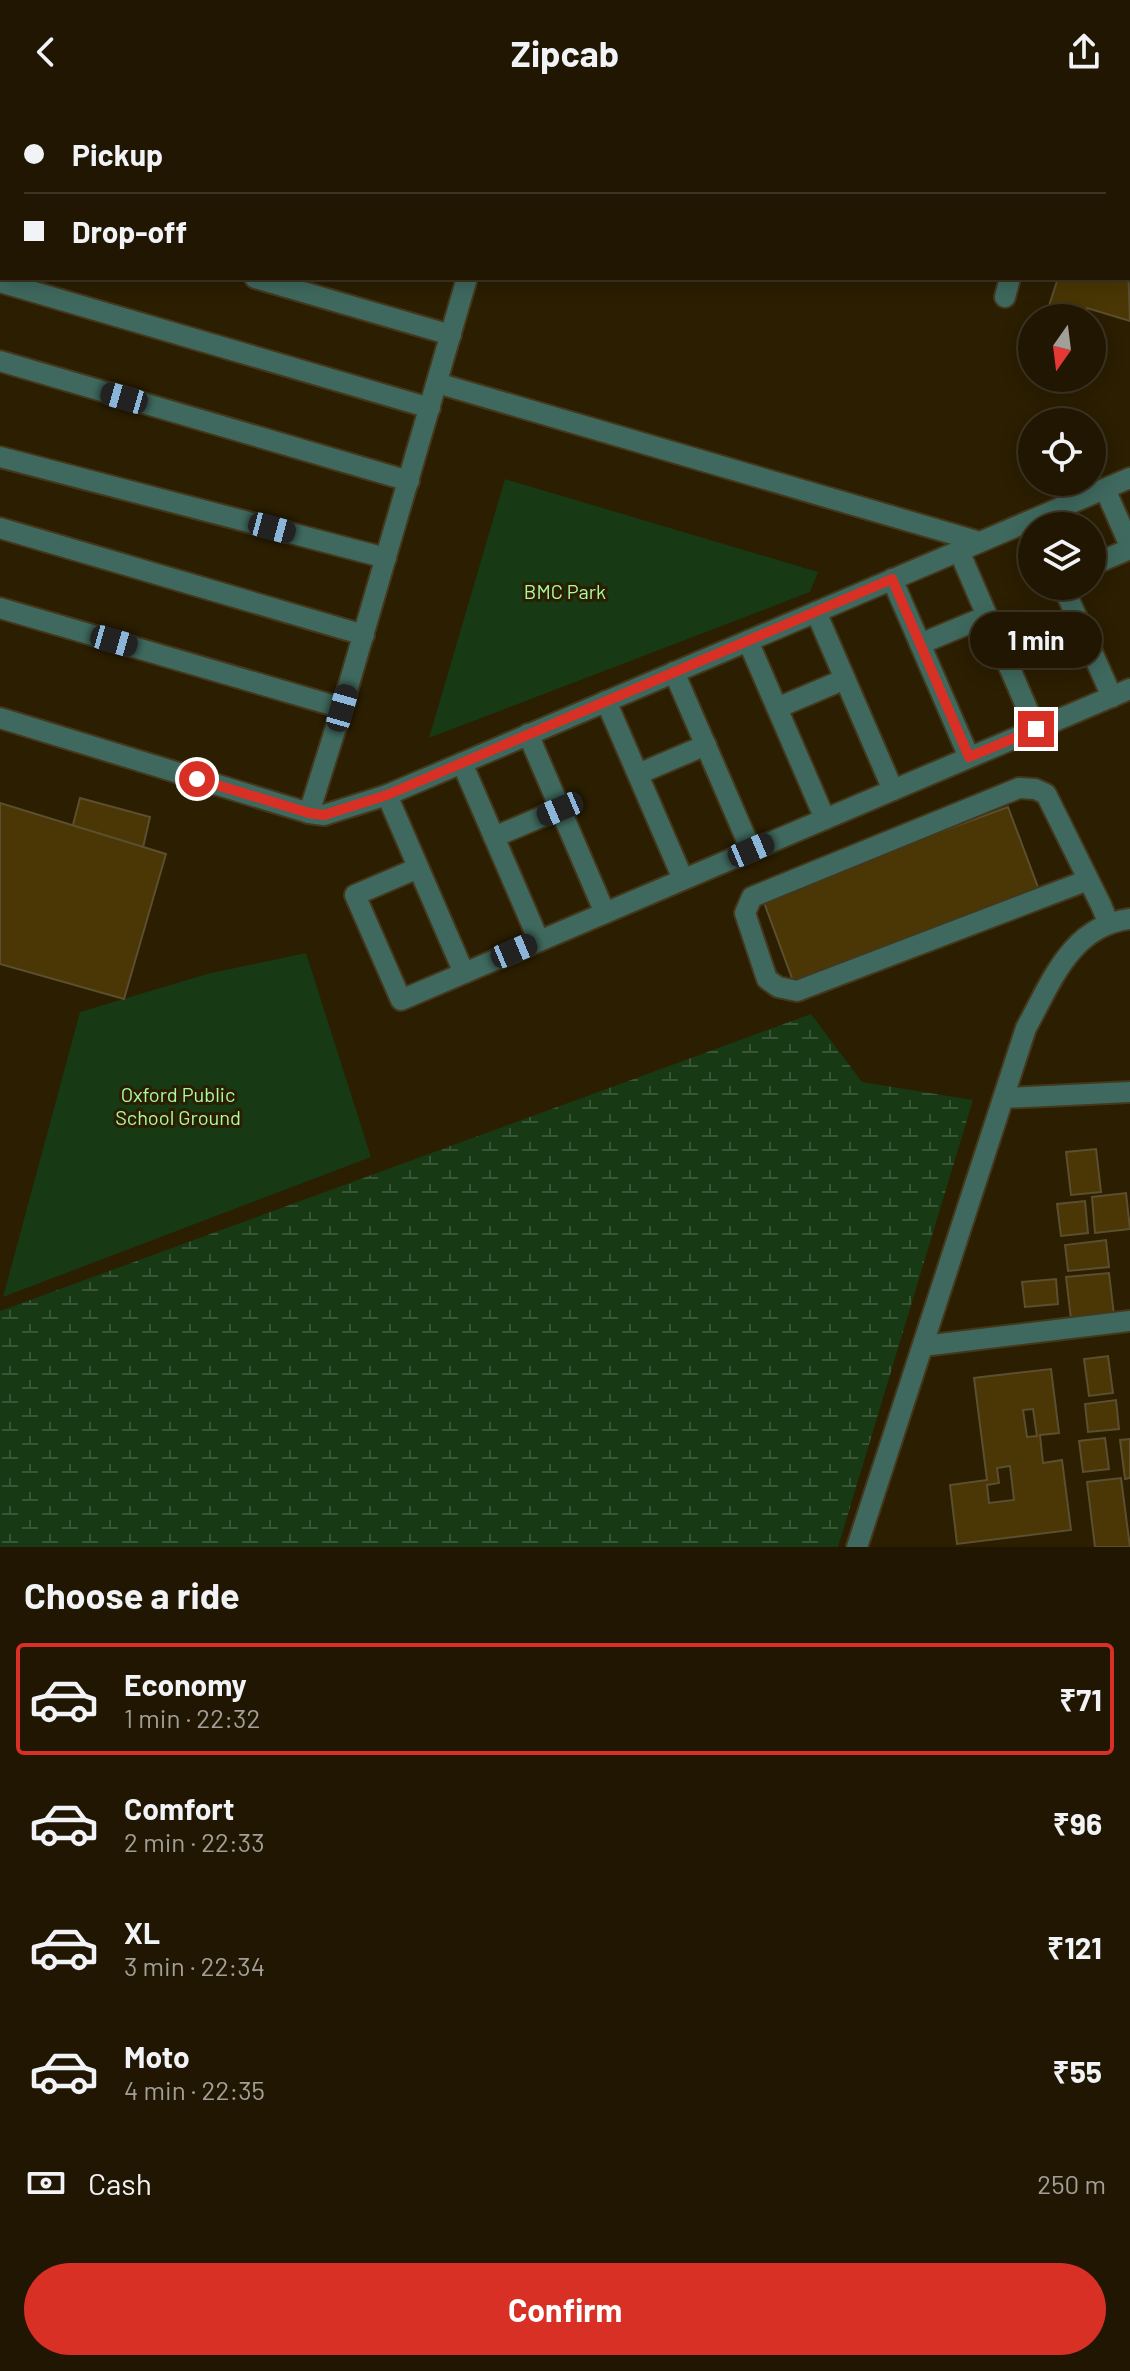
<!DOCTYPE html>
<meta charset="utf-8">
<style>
:root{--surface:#201601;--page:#281f0b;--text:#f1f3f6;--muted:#a29f99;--line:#3d3523;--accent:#d93025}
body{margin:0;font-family:Barlow,sans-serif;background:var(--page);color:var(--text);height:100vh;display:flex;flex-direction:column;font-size:30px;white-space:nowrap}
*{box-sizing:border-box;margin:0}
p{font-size:26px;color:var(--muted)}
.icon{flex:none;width:44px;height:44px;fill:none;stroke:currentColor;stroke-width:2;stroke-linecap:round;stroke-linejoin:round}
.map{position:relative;height:1443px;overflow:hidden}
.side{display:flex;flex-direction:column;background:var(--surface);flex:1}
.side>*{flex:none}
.guide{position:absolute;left:0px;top:0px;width:1130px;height:176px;box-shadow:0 4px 20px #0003,0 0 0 2px var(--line);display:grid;align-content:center;height:176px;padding:0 24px;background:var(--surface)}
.needle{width:52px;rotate:194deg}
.fabs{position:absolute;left:1018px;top:200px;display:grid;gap:16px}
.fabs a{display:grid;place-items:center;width:88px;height:88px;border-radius:50%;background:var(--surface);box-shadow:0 4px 20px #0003,0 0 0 2px var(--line);font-size:40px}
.end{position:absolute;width:36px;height:36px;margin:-18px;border:10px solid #d93025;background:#fff;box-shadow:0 0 0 4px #fff}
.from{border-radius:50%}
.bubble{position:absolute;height:56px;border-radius:28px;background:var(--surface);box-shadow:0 4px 20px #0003,0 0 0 2px var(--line);font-size:26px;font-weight:700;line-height:56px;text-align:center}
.car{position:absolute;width:24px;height:48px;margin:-24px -12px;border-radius:10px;box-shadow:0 0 6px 2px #0007;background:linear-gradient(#222 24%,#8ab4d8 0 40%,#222 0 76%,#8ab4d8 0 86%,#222 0)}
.guide b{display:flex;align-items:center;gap:28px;height:76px;font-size:30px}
.guide b+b{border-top:2px solid var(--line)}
.guide i{width:20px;height:20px;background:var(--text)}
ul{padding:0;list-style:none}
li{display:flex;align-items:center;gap:24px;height:112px;margin:0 16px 12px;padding:0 8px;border:4px solid transparent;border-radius:8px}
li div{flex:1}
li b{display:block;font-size:30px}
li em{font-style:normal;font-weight:700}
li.active{border-color:var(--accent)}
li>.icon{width:72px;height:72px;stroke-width:1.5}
h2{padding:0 24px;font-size:36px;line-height:96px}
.pay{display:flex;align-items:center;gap:20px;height:88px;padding:0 24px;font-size:30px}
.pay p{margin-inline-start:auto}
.action{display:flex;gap:16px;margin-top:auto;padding:16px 24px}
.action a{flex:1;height:92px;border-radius:48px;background:var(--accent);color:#fff;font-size:32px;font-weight:700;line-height:92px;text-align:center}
header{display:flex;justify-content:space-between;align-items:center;height:104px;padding:0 24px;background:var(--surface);font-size:36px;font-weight:700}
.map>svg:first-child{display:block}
.wetland{fill:url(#wetland-marsh)}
.green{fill:#173914}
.building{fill:#4a3705;stroke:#5c4f30;stroke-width:2;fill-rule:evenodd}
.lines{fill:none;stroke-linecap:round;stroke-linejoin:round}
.minor-casing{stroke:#44381c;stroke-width:24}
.minor{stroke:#3f695e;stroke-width:20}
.route{stroke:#d93025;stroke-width:10}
.labels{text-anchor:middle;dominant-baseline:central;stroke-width:6;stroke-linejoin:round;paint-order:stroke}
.park-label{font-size:20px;fill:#a9fba1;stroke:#2b1e01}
</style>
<header><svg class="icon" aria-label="back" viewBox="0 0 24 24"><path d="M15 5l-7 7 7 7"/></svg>Zipcab<svg class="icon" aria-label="share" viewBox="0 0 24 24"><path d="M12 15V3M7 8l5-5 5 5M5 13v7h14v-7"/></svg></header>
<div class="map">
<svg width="1130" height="1443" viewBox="0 0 1130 1443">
<defs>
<pattern id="wetland-marsh" width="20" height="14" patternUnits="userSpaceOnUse" patternTransform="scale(2)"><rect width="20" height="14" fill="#173914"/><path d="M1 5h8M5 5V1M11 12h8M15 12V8" fill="none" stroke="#385535"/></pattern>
</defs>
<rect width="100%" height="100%" fill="#2b1e01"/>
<polygon class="wetland" points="811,910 862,978 973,996 838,1443 0,1443 0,1207"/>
<g class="green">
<polygon points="505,375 818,468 810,488 429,634"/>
<polygon points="306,849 371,1053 3,1193 80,908 207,870"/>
</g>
<g class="building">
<polygon points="1128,161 1130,217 1087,204 1084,214 1045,214 1058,174 1128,174"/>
<polygon points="80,694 150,713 112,878 0,845 0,778 54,793"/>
<polygon points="0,699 166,750 124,895 0,860"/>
<polygon points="1008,703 1039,786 793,877 762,793"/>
<polygon points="1096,1045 1101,1088 1071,1091 1066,1048"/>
<polygon points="1126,1089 1130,1125 1095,1129 1092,1093"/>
<polygon points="1085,1097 1088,1129 1061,1132 1057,1100"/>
<polygon points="1106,1136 1109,1163 1068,1167 1065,1141"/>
<polygon points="1109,1169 1114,1211 1071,1215 1066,1173"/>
<polygon points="1056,1175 1058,1200 1025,1203 1022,1178"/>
<polygon points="1108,1252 1113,1289 1089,1292 1084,1255"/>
<path d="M1051,1265L1059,1329L1040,1331L1043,1359L1062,1356L1071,1426L957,1440L950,1381L987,1376L974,1274ZM1033,1305L1037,1332L1027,1333L1023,1306ZM1010,1362L1014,1396L989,1399L987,1381L999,1379L997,1364Z"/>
<polygon points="1116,1296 1119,1325 1088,1328 1085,1300"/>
<polygon points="1105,1334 1109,1365 1083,1368 1079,1337"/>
<polygon points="1130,1335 1130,1374 1125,1375 1120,1336"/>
<polygon points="1121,1374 1130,1443 1095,1443 1087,1378"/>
</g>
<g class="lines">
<g class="minor-casing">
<g id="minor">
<polyline points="207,0 213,2"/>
<polyline points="846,0 853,2"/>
<polyline points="961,0 968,2"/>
<polyline points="51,2 51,0"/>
<polyline points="517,2 518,0"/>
<polyline points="796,2 796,0"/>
<polyline points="0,31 2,31"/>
<polyline points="1128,48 1130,49"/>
<polyline points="1128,82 1130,83"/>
<polyline points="0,119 2,119"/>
<polyline points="255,174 451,231"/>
<polyline points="0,178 430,304"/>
<polyline points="1005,193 1010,174"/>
<polyline points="0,257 409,377"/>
<polyline points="437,279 980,438"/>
<polyline points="0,353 386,454"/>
<polyline points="1105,385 1130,442"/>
<polyline points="0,424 364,531"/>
<polyline points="959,447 1036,625"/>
<polyline points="1092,461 1130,445"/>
<polyline points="892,475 969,653"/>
<polyline points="1063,482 1112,593"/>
<polyline points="0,504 342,604"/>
<polyline points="816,508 893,686"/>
<polyline points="748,537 825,715"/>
<polyline points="920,540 987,512"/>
<polyline points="674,568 751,746"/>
<polyline points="606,597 683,775"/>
<polyline points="777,604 845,575"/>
<polyline points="0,614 309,709 324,711 387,691 1130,374"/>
<polyline points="528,630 605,809"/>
<polyline points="462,659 539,837"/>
<polyline points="638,670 706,641"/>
<polyline points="387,691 464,869"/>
<polyline points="309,709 342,604 467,174"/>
<polyline points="494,733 560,705"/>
<polyline points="418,764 355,791 401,896 1130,585"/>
<polyline points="1088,776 797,887 778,883 767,875 745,809 752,793 1019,684 1035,685 1046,690 1101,801 1108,818"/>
<polyline points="1004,994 1130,988"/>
<polyline points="923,1242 1130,1217"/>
<path d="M857,1443L1026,924C1052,877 1071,822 1130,815"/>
</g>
</g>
<use href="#minor" class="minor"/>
</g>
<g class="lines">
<polyline class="route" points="197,675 309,709 324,711 387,691 892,475 969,653 1036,625"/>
</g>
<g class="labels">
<g class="park-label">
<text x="565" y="487">BMC Park</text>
<text x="178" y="990">Oxford Public<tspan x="178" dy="23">School Ground</tspan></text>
</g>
</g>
</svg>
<div class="fabs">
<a><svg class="needle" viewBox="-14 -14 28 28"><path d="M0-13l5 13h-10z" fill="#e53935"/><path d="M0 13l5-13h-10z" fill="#a29f99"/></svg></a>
<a><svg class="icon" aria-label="locate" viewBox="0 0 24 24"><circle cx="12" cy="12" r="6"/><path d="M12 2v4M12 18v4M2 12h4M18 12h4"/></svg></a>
<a><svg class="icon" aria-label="layers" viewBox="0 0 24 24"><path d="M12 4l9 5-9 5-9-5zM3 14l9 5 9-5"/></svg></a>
</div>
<i class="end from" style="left:197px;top:675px"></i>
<i class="end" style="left:1036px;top:625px"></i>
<div class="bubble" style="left:970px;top:508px;width:132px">1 min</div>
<i class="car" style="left:124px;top:294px;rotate:286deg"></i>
<i class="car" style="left:272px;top:424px;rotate:105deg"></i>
<i class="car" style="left:114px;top:537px;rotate:106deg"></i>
<i class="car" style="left:342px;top:604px;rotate:16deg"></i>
<i class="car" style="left:560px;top:705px;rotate:247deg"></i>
<i class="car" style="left:751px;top:746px;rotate:67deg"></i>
<i class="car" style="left:514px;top:847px;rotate:67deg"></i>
<div class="guide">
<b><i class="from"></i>Pickup</b>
<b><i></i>Drop-off</b>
</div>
</div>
<section class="side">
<h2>Choose a ride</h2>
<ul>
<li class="active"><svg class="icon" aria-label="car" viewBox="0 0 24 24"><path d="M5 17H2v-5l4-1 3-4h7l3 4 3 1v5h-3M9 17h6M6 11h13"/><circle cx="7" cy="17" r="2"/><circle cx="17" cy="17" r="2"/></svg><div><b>Economy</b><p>1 min · 22:32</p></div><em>₹71</em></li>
<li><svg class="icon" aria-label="car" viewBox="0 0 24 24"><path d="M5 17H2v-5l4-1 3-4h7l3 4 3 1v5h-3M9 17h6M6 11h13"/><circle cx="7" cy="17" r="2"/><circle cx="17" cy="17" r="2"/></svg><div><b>Comfort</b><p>2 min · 22:33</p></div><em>₹96</em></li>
<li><svg class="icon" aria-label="car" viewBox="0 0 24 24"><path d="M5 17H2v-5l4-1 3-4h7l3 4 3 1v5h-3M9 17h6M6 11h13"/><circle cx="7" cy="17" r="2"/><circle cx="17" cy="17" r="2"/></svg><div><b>XL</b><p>3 min · 22:34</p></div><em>₹121</em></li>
<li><svg class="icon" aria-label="car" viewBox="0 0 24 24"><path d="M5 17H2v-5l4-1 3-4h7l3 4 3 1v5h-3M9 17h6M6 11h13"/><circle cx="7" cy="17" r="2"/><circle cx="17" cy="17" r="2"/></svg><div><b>Moto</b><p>4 min · 22:35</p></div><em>₹55</em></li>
</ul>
<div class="pay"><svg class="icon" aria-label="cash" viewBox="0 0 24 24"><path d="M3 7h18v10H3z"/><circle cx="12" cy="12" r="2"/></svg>Cash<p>250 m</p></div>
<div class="action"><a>Confirm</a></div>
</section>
